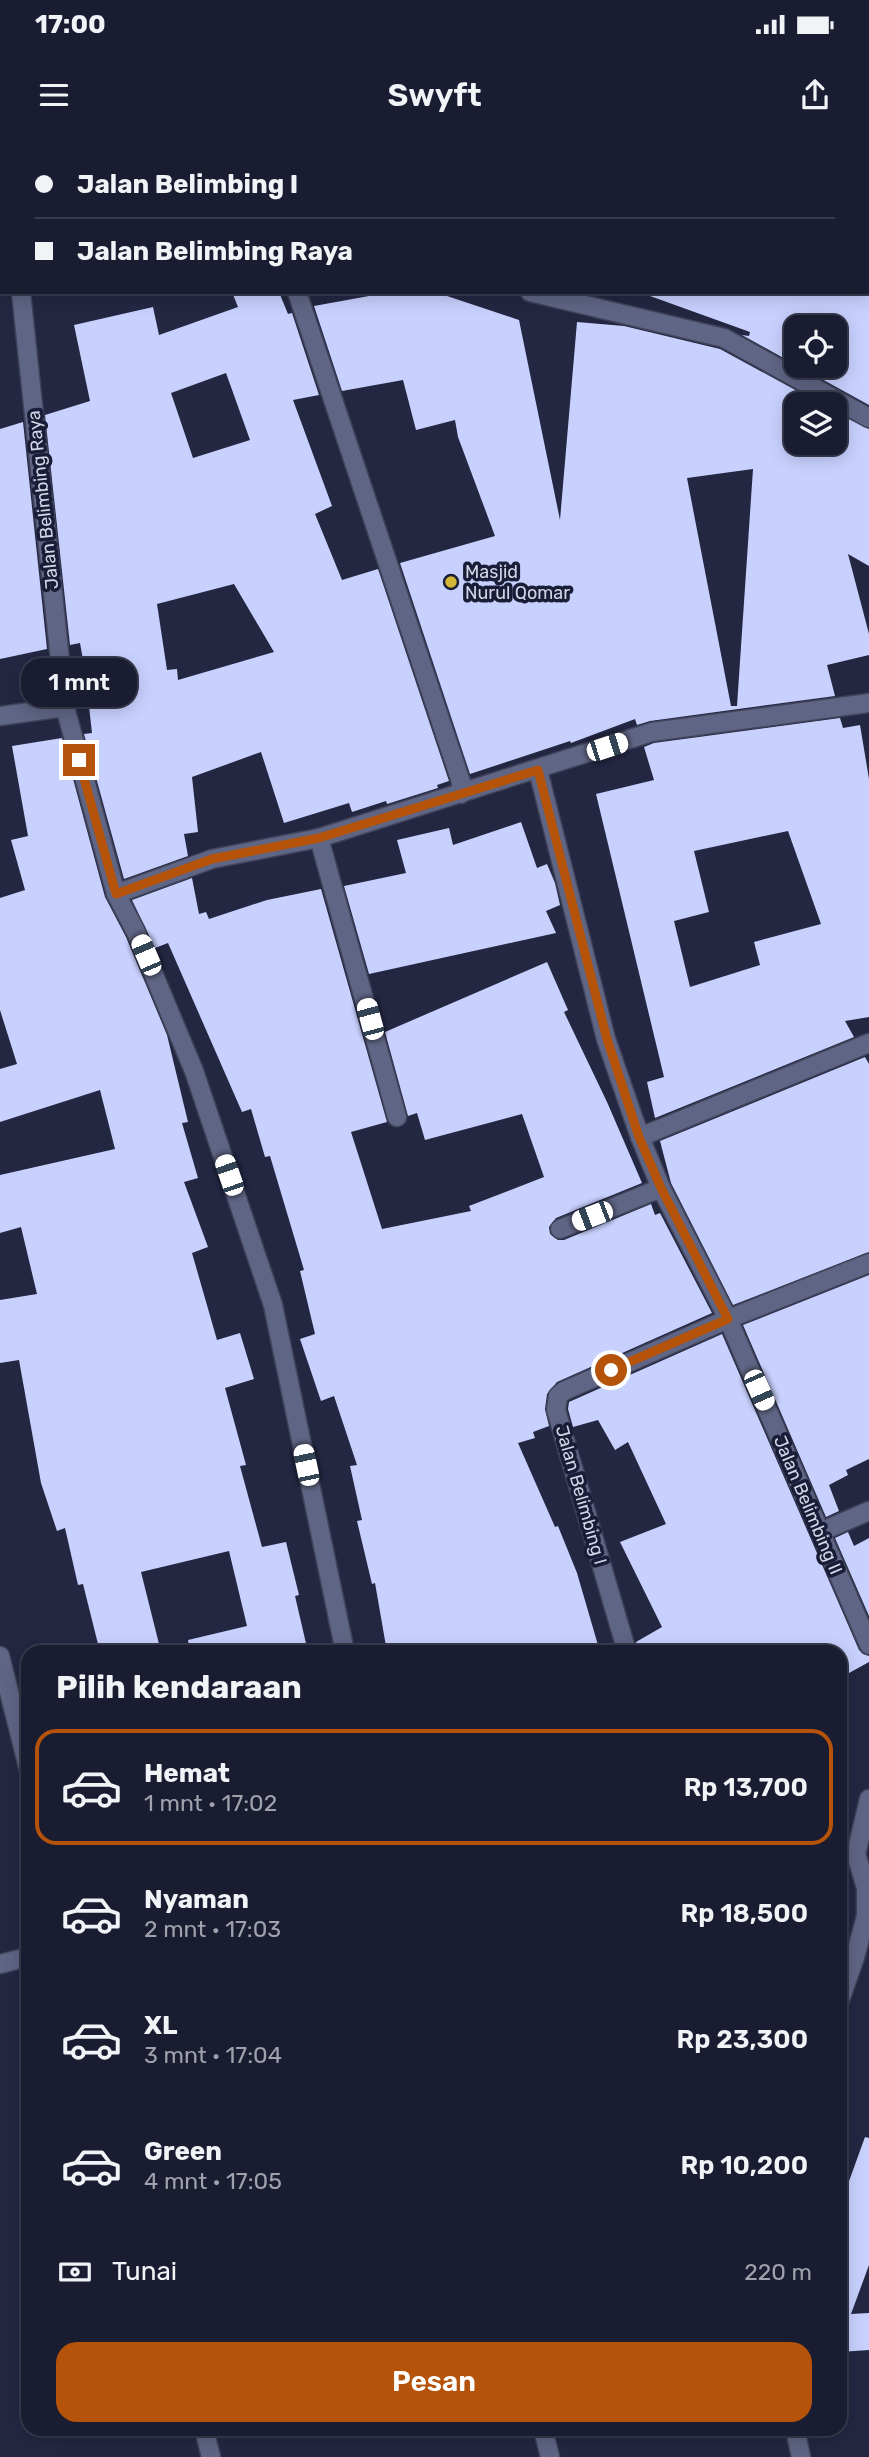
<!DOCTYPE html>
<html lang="id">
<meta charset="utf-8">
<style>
:root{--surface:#1a1d32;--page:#272a3e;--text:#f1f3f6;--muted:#9fa2ac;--line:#383b4d;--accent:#b45309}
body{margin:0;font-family:Rubik,sans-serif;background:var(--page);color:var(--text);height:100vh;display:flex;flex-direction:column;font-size:26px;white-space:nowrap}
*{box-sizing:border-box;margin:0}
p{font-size:23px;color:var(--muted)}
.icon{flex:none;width:38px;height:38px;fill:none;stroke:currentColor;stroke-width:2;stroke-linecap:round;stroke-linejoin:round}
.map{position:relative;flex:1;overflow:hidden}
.drawer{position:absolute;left:21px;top:1505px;width:826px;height:791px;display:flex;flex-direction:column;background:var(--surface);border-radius:21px;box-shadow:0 4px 18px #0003,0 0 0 2px var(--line)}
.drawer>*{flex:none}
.hud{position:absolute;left:0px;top:0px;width:870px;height:154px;box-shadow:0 4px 18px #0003,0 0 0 2px var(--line);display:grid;align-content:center;height:154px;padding:0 35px;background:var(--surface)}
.controls{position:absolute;left:784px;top:175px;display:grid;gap:14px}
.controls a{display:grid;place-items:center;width:63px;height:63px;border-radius:14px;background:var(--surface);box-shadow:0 4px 18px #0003,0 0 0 2px var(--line);font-size:35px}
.end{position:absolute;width:32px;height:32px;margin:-16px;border:9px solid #b45309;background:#fff;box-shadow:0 0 0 4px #fff}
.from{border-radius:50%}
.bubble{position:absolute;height:49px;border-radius:21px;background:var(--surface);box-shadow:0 4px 18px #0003,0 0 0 2px var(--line);font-size:23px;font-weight:600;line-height:49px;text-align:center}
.car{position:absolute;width:21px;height:42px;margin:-21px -10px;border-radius:9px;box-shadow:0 0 5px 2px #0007;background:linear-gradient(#fff 24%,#345 0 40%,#fff 0 76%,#345 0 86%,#fff 0)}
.hud b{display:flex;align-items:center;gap:24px;height:66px;font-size:26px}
.hud b+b{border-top:2px solid var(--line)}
.hud i{width:18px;height:18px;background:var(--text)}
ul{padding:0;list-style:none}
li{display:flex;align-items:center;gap:21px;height:116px;margin:0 14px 10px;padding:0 21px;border:4px solid transparent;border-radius:21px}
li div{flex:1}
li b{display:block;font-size:26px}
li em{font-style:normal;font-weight:600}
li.current{border-color:var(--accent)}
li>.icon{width:63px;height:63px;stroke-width:1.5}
h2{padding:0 35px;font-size:32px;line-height:84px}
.pay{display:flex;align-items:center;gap:18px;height:77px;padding:0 35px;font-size:26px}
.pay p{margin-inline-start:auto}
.button{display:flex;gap:14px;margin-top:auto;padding:14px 35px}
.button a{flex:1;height:80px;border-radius:21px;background:var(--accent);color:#fff;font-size:28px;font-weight:600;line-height:80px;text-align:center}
.status{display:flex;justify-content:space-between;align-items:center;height:49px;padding:0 35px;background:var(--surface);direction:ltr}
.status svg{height:19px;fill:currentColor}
header{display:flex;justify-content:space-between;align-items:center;height:91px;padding:0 35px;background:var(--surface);font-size:32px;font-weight:600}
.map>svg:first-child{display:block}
.building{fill:#c8d1fe;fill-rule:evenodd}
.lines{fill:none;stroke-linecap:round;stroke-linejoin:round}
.street-casing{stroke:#40435a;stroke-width:21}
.street{stroke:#5f6584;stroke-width:18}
.route{stroke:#b45309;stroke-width:9}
.poi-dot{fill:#d3b635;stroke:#1a1d37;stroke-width:2.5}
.labels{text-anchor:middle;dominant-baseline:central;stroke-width:7;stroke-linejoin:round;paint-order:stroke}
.street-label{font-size:18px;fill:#d2d6e7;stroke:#1a1d37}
.poi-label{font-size:18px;fill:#d2d6e7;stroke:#1a1d37;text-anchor:start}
</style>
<div class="status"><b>17:00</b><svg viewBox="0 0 49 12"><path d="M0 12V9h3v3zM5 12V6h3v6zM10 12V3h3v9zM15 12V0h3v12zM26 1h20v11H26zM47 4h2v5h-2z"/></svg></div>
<header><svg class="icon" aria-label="menu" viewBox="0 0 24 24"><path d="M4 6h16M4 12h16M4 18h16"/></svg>Swyft<svg class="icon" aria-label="share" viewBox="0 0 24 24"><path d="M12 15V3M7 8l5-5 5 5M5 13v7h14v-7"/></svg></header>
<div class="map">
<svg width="869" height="2317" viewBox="0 0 869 2317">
<rect width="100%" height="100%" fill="#232742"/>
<g class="building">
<path d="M232,152H279L288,174L292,173L319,255L293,260L332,366L315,374L342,440L378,429L449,641L437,645L438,648L387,664L386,661L352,672L349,663L284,683L261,612L192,637L198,692L184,694L188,716L124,739L84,594L92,593L85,531L80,503L70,505L45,275L90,261L74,185L153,167L159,195L238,167ZM226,233L250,300L193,318L171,253ZM234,444L274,512L178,540L177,529L167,530L157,464Z"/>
<path d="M391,152H435L519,180L560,380L577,182L624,186L720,209L821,264H796V303H835V272L869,289V426L848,414L869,494V515L827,525L835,556L650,581L637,585L635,579L571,603L570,601L470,634L400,423L495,396L458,297L455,280L416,290L403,240L342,251L314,166ZM753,329L737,566H731L687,338Z"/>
<polygon points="651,152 869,152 869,265 798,226 835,226 835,187 796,187 796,225 742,195 749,196 750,192 650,156"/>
<polygon points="23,282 47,509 0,519 0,289"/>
<path d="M840,578L843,588L860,585L869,639V877L845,881L854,897L655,978L647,942L664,937L596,654L654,640L644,607L654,603ZM788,691L821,784L754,802L760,825L690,847L674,781L709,772L694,711Z"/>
<polygon points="62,598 105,757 126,797 167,895 188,982 182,983 198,1038 184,1042 208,1107 192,1113 217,1200 240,1193 254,1239 225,1248 246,1325 240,1326 262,1407 286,1402 299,1455 295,1456 308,1512 190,1512 188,1500 247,1486 229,1411 141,1432 161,1512 100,1512 83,1444 78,1445 65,1388 57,1391 41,1343 19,1220 0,1223 0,1160 37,1154 21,1087 0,1093 0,1035 115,1009 100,950 0,982 0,929 17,924 0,870 0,758 25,750 11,700 28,696 12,606"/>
<polygon points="521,682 537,728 547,724 555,743 560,765 546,771 556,793 369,834 344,746 406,733 397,700 449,688 453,705"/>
<polygon points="192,738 199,774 206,772 209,779 267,760 321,749 387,982 351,992 382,1089 471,1071 469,1066 544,1037 522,974 425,1000 417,973 408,976 385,892 547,822 568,870 564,872 607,962 642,1043 556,1078 549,1087 550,1094 558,1100 564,1100 651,1064 655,1075 660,1073 712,1173 557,1242 547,1254 545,1269 549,1286 533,1292 535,1298 518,1303 555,1387 558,1386 577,1433 600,1512 387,1512 375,1443 372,1444 357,1381 362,1380 350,1326 357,1325 334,1256 321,1261 300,1199 315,1194 300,1131 304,1130 270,1016 265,1017 251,969 242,972 168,803 155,808 132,760"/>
<polygon points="865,917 869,924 869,1112 733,1165 671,1043 660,1001"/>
<polygon points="869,1135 869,1319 846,1330 848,1335 829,1345 839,1371 826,1377 743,1185"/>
<polygon points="722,1194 859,1510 863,1514 869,1516 869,1522 840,1538 840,1512 638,1512 636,1502 662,1487 620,1402 666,1384 628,1302 615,1310 598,1280 573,1287 568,1269 569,1262"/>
<polygon points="848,1392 854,1406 869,1398 869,1476 835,1398"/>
<polygon points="865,1997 869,1998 869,2125 851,2174 869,2173 869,2210 840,2212 840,2066"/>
</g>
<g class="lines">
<g class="street-casing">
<g id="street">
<polyline points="0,140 2,140"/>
<polyline points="21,152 65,567"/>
<polyline points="297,152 461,642 461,654"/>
<polyline points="530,152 724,198 869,278"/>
<polyline points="0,576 65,567 116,754 136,792 194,931 273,1165 345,1512"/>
<polyline points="538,630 606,899 640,997 661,1048 728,1179 869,1505"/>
<polyline points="319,698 397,977"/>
<polyline points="116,754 212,719 319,698 652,592 869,563"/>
<polyline points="640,997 869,903"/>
<polyline points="560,1089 661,1048"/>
<polyline points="820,1392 869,1371"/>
<polyline points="627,1512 556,1270 558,1256 564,1251 728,1179 869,1123"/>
<polyline points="0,1516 28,1627"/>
<polyline points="0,1824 28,1817"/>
<polyline points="840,1860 855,1817 866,1776 866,1748 856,1714 869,1659"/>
<polyline points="204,2289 211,2317"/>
<polyline points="543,2289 550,2317"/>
<polyline points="795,2289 801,2317"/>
</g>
</g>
<use href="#street" class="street"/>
</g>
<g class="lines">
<polyline class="route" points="79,620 116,754 212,719 319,698 538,630 607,899 639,997 661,1048 728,1179 611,1230"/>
</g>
<circle class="poi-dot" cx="451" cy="442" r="7"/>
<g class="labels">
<g class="street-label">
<text transform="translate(43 360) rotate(-96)">Jalan Belimbing Raya</text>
<text transform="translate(581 1355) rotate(74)">Jalan Belimbing I</text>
<text transform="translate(808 1365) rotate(67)">Jalan Belimbing II</text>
</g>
<g class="poi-label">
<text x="465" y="432">Masjid<tspan x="465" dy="21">Nurul Qomar</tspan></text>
</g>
</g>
</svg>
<div class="controls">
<a><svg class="icon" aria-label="locate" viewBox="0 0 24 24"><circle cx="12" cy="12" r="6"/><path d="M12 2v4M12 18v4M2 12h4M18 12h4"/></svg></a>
<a><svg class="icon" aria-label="layers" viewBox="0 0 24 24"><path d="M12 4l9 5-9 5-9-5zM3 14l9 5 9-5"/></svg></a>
</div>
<i class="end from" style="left:611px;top:1230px"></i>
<i class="end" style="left:79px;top:620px"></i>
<div class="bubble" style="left:21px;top:518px;width:116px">1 mnt</div>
<i class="car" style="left:607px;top:607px;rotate:72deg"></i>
<i class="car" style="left:146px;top:815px;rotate:337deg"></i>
<i class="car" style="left:370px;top:879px;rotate:345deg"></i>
<i class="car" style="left:229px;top:1035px;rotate:341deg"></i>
<i class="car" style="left:592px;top:1076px;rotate:249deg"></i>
<i class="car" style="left:759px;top:1250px;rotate:156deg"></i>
<i class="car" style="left:306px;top:1325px;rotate:348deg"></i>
<div class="hud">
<b><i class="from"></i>Jalan Belimbing I</b>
<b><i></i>Jalan Belimbing Raya</b>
</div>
<section class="drawer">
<h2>Pilih kendaraan</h2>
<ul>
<li class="current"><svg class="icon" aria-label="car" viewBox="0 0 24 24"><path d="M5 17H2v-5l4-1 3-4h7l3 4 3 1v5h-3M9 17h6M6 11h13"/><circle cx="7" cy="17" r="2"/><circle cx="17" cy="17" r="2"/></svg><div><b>Hemat</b><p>1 mnt · 17:02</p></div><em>Rp 13,700</em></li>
<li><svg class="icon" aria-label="car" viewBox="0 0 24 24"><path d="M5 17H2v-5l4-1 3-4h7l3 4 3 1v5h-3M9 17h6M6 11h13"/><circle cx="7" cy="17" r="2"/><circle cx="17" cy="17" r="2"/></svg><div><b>Nyaman</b><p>2 mnt · 17:03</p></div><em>Rp 18,500</em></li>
<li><svg class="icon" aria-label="car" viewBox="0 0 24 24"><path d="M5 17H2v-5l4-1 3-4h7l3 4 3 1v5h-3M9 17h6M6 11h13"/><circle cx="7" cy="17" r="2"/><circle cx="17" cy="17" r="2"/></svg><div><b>XL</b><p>3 mnt · 17:04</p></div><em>Rp 23,300</em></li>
<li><svg class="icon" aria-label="car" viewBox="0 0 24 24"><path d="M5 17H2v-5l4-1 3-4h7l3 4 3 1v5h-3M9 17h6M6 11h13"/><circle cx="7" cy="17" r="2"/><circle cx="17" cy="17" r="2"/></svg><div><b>Green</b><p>4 mnt · 17:05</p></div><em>Rp 10,200</em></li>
</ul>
<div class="pay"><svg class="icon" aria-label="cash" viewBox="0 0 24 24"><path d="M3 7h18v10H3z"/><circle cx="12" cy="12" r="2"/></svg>Tunai<p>220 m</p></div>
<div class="button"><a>Pesan</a></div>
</section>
</div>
